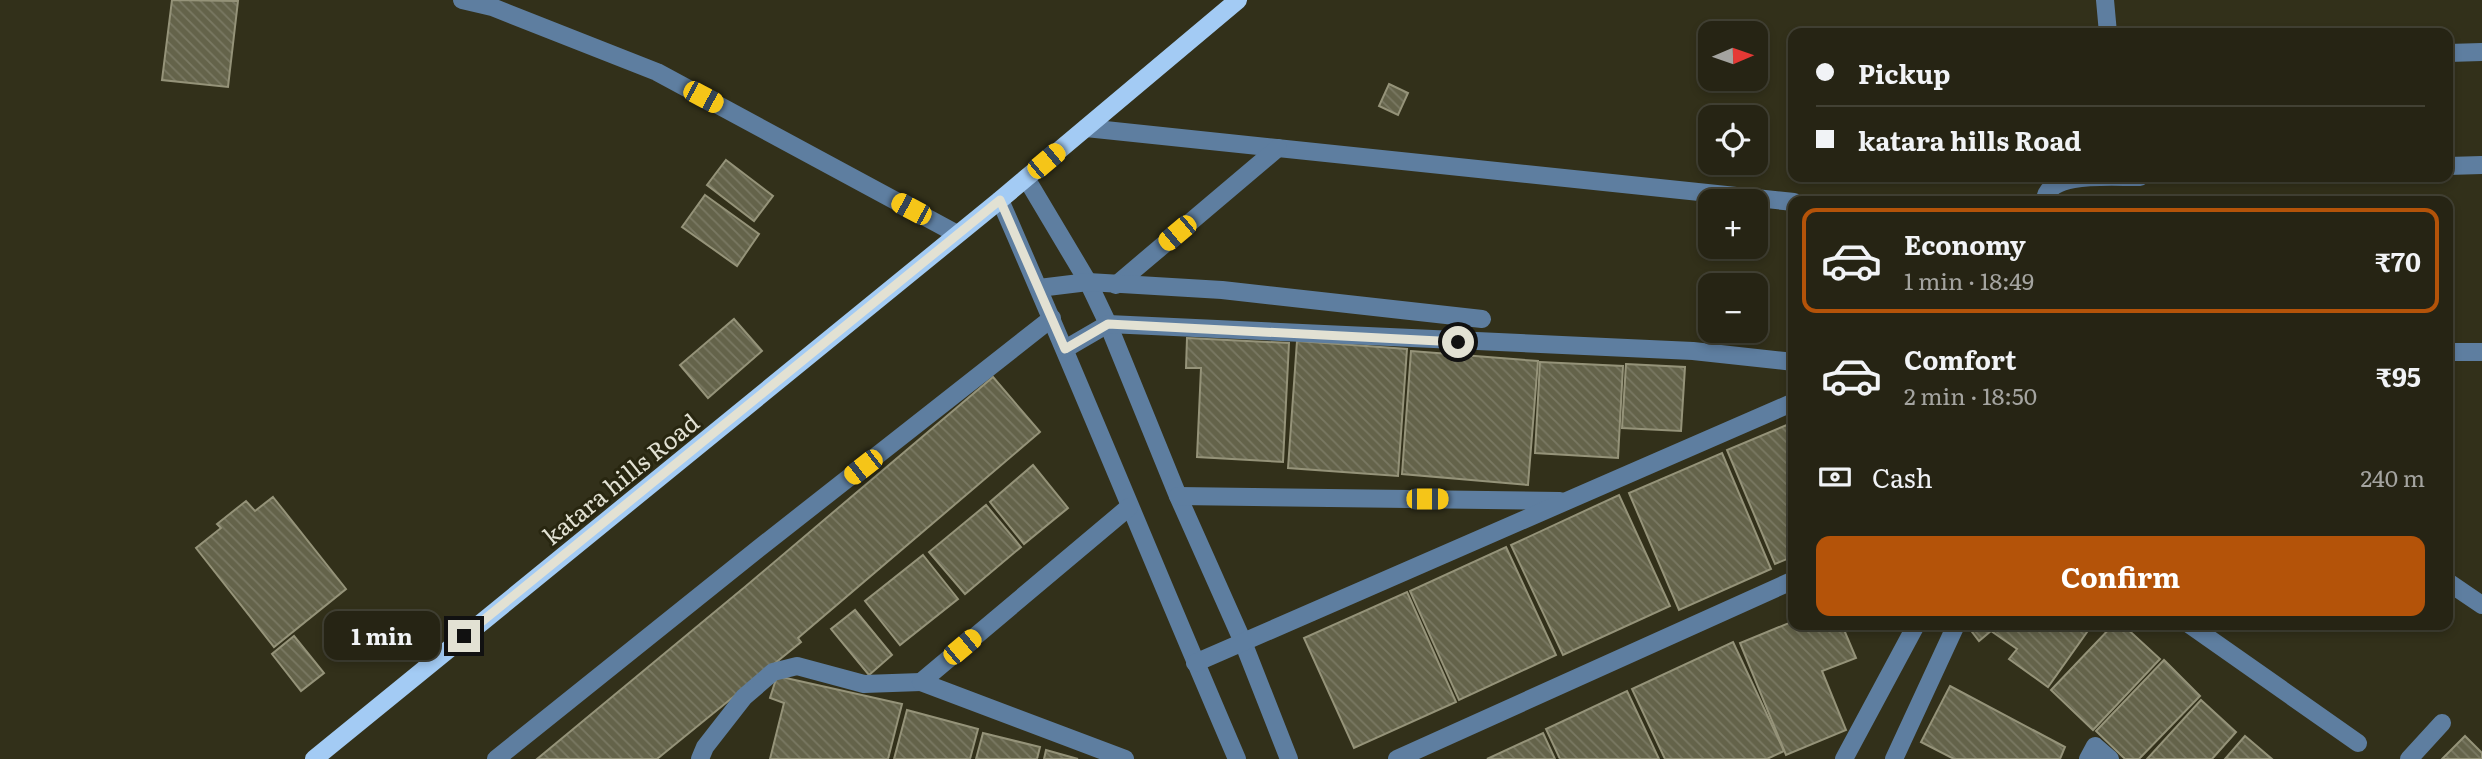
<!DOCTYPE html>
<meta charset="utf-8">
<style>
:root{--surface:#262414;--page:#2e2c1d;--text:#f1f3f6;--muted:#a4a4a0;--line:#424134;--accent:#b45309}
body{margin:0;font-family:Literata,serif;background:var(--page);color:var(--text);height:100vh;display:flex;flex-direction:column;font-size:26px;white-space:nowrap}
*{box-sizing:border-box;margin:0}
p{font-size:23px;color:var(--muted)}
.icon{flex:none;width:38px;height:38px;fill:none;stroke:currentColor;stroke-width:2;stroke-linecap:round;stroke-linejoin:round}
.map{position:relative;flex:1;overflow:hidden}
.side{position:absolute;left:1788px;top:196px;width:665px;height:434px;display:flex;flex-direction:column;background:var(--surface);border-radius:14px;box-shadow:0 4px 10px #0003,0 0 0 2px var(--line)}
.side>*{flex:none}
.guide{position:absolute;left:1788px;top:28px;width:665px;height:154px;border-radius:14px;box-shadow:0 4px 10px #0003,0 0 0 2px var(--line);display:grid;align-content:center;height:154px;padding:0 28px;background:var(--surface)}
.needle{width:46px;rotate:88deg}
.controls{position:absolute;left:1698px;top:21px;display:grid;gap:14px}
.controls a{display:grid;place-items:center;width:70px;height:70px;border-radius:14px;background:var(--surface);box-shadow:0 4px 10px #0003,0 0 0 2px var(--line);font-size:35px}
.end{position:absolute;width:32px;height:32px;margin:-16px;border:9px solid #e2e1d3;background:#111;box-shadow:0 0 0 4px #111}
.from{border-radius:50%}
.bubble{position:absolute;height:49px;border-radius:14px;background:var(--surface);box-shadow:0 4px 10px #0003,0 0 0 2px var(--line);font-size:23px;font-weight:700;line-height:49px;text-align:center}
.car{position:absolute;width:21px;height:42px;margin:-21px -10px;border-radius:9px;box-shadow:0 0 5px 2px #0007;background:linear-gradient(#f5c518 24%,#345 0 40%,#f5c518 0 76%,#345 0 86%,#f5c518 0)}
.guide b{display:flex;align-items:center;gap:24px;height:66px;font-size:26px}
.guide b+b{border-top:2px solid var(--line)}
.guide i{width:18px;height:18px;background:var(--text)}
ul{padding:12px 0 0;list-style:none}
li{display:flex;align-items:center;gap:21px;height:105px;margin:0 14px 10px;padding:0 14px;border:4px solid transparent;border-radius:14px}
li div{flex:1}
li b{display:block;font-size:26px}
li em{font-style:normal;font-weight:700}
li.selected{border-color:var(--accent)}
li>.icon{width:63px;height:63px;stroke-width:1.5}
.pay{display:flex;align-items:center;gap:18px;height:77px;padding:0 28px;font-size:26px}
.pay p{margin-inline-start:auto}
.button{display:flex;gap:14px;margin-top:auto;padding:14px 28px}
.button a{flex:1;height:80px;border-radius:14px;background:var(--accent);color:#fff;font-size:28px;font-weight:700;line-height:80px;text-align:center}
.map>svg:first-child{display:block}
.building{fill:url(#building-back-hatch);stroke:#959379;stroke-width:2}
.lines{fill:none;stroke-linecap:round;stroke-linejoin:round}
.minor{stroke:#5e7ea0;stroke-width:18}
.major{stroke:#a3cbf4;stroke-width:18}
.route{stroke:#e2e1d3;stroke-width:9}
.labels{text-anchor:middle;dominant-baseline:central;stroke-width:6;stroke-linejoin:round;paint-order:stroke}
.street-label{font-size:24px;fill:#e2e1d3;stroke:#282610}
</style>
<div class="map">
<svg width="2482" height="759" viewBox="0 0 2482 759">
<defs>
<pattern id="building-back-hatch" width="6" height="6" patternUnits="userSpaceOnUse" patternTransform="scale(1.75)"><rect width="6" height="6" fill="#64634a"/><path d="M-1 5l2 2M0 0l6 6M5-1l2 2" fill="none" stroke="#7a7963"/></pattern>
</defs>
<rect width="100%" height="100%" fill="#32301a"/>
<g class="building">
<polygon points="172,0 238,1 228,87 162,80"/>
<polygon points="1389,84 1408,93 1398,115 1379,106"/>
<polygon points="726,160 773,196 754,221 707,185"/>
<polygon points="705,195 759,234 737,266 682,227"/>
<polygon points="734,319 762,351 708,398 680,365"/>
<polygon points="1187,338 1289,343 1283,462 1197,457 1201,368 1186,368"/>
<polygon points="1297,341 1407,349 1398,476 1288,468"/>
<polygon points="1411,351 1538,361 1528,485 1402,474"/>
<polygon points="1540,362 1623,366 1618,458 1535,453"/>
<polygon points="1626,364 1685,367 1681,431 1622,428"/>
<polygon points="993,377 1040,432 798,638 801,642 657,759 537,759 746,586"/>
<polygon points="1794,422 1794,556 1775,564 1727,450"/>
<polygon points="1722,453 1771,569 1679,610 1629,493"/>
<polygon points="1033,465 1068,508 1024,544 990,502"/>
<polygon points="1619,495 1670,606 1563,655 1511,545"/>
<polygon points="273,497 346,589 274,647 196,548 221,528 217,524 246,501 255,511"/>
<polygon points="986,505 1021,547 965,594 929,552"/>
<polygon points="1506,547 1556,655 1459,700 1410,591"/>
<polygon points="923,555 958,599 900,645 865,601"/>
<polygon points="1407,592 1456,702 1354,748 1304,638"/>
<polygon points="855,610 892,655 869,675 831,629"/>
<polygon points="1794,621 1794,625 1842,625 1856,658 1822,671 1846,730 1786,755 1740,643"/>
<polygon points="1971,625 2092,625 2048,687 2009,659 2017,649 1991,631 1979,641 1969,628"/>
<polygon points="2113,625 2123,625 2160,659 2093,730 2051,690"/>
<polygon points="294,636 324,673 301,691 272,654"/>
<polygon points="1733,642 1784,751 1767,759 1665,759 1632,689"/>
<polygon points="2164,660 2200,696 2139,759 2125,759 2096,731"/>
<polygon points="777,676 902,704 888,759 770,759 784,703 770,698"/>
<polygon points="1950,686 2065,747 2060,759 1954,759 1921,742"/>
<polygon points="1627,691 1659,759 1560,759 1546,729"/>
<polygon points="2201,700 2236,732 2212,759 2147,759"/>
<polygon points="907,710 978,729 970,759 894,759"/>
<polygon points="983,733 1040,747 1037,759 976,759"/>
<polygon points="1543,733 1555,759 1487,759"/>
<polygon points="2245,736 2272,759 2225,759"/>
<polygon points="2465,736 2482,753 2482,759 2442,759"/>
<polygon points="1046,750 1078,759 1044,759"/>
</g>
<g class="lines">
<g class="minor">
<polyline points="462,0 492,7 657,72 957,234"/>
<polyline points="2105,0 2108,33"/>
<polyline points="2448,53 2482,52"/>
<polyline points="1086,128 1794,202"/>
<polyline points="2448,166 2482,165"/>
<polyline points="1026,178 1088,282 1108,324 1178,496 1243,642 1289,759"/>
<path d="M1000,200C1081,385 1157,573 1237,759"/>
<path d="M2045,201C2046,170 2117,178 2140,177"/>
<polyline points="1116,285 1278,148"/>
<polyline points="1039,288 1088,282 1222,290 1482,319"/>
<polyline points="1065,349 1108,324 1693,351 1794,362"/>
<polyline points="2448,352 2482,352"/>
<polyline points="1178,496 1560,501"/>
<polyline points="2448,582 2482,605"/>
<polyline points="2190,625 2358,743"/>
<polyline points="1195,663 1794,402"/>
<polyline points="496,759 758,549 1052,318"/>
<polyline points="700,759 705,747 744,697 773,672 797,666 864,684 921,682"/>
<polyline points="1125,759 921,682 1129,507"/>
<polyline points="1397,759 1794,580"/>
<polyline points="1844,759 1916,625"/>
<polyline points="1894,759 1956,625"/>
<polyline points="2088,759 2095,746 2110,759"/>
<polyline points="2409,759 2442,723"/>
</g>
<polyline class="major" points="314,759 1000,200 1238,0"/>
</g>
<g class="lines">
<polyline class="route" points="464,636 1000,200 1065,349 1108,324 1458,342"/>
</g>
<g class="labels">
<g class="street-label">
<text transform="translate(620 478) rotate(-39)">katara hills Road</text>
</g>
</g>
</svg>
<div class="controls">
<a><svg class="needle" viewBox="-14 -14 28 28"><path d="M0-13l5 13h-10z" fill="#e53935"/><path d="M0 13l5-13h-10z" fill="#a4a4a0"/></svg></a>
<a><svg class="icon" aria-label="locate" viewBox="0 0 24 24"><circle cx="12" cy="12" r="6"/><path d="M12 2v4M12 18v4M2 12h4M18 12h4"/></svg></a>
<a>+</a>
<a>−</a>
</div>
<i class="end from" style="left:1458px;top:342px"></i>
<i class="end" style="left:464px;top:636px"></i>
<div class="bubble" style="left:324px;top:611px;width:116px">1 min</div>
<i class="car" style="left:703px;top:97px;rotate:118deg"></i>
<i class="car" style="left:1046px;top:161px;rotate:50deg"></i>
<i class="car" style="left:911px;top:209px;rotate:298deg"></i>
<i class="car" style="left:1177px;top:233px;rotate:230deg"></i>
<i class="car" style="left:863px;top:467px;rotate:232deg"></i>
<i class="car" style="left:1427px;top:499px;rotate:90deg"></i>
<i class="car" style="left:962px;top:647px;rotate:50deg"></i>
<div class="guide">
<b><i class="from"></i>Pickup</b>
<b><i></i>katara hills Road</b>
</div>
<section class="side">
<ul>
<li class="selected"><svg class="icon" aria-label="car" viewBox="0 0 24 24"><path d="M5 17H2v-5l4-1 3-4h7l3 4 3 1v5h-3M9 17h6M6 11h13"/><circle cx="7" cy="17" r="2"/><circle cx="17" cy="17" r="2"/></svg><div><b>Economy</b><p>1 min · 18:49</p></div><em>₹70</em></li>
<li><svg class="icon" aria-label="car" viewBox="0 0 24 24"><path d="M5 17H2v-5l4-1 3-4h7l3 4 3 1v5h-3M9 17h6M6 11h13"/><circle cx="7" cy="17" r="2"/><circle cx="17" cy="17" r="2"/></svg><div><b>Comfort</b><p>2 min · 18:50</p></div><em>₹95</em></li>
</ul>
<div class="pay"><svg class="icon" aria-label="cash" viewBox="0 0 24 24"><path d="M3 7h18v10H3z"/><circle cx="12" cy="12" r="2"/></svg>Cash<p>240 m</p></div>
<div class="button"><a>Confirm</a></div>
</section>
</div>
